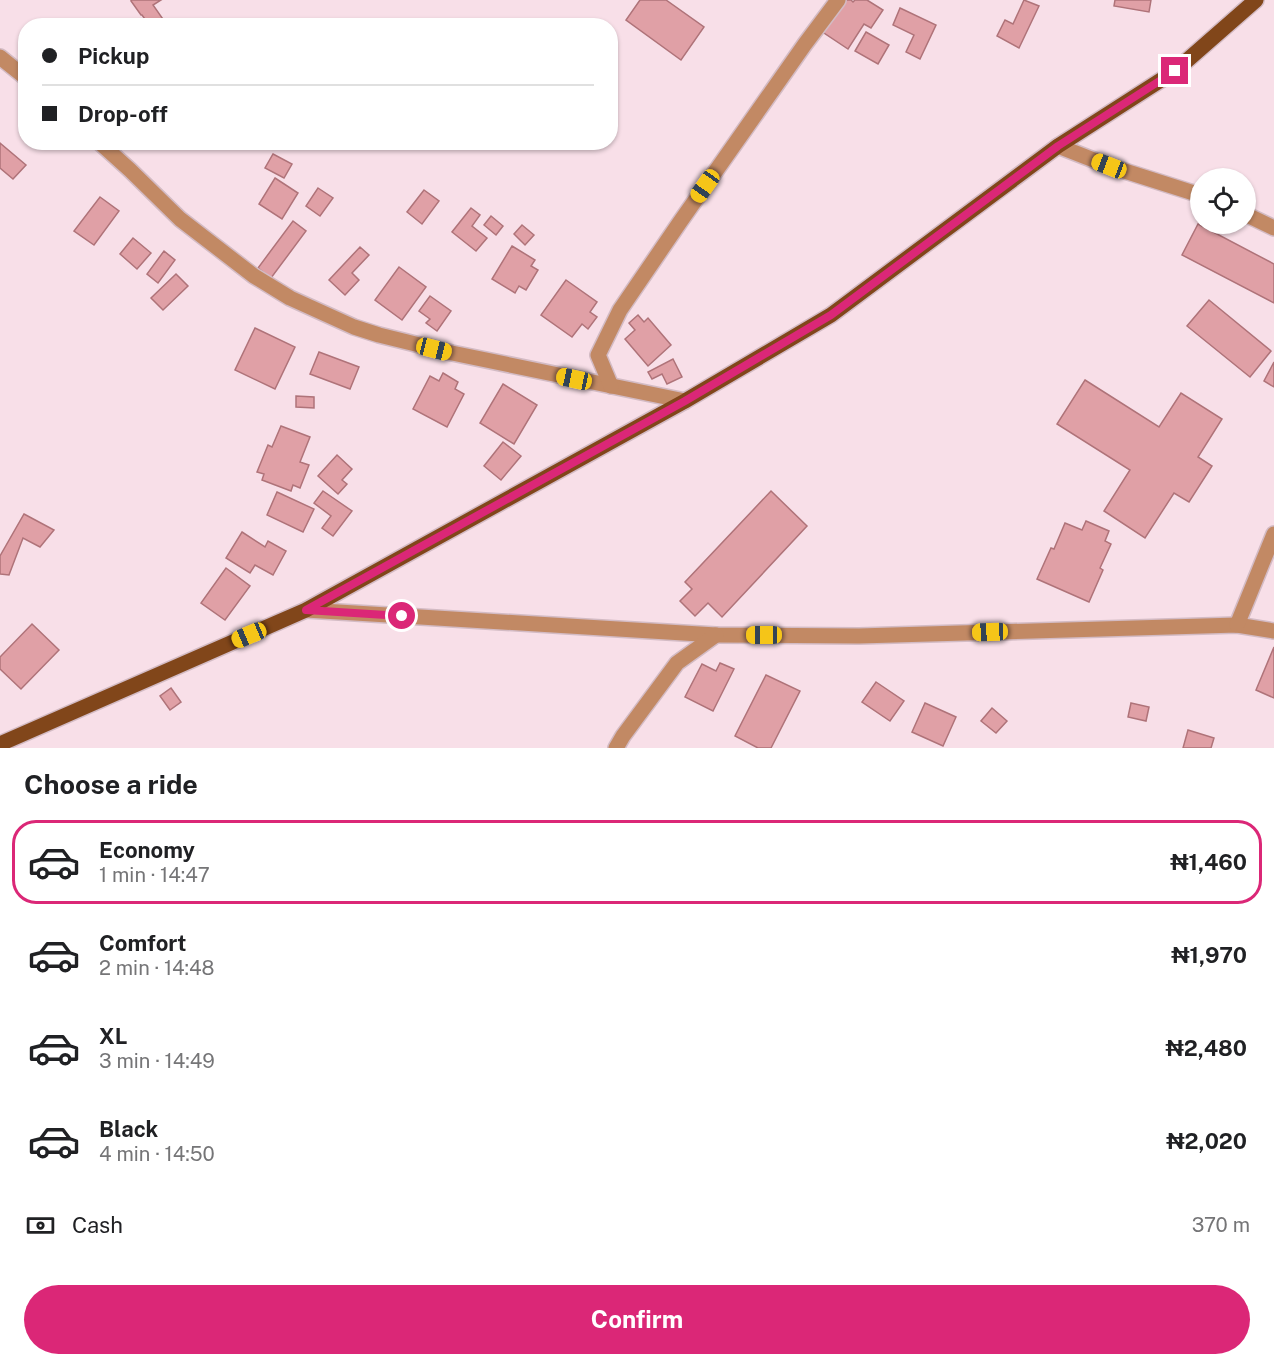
<!DOCTYPE html>
<meta charset="utf-8">
<style>
:root{--surface:#fff;--page:#f2f2f2;--text:#202124;--muted:#757577;--line:#e0e0e0;--accent:#db2777}
body{margin:0;font-family:"Public Sans",sans-serif;background:var(--page);color:var(--text);height:100vh;display:flex;flex-direction:column;font-size:22px;white-space:nowrap}
*{box-sizing:border-box;margin:0}
p{font-size:20px;color:var(--muted)}
.icon{flex:none;width:33px;height:33px;fill:none;stroke:currentColor;stroke-width:2;stroke-linecap:round;stroke-linejoin:round}
.map{position:relative;height:748px;overflow:hidden}
.side{display:flex;flex-direction:column;background:var(--surface);flex:1}
.side>*{flex:none}
.guide{position:absolute;left:18px;top:18px;width:600px;height:132px;border-radius:24px;box-shadow:0 2px 4px #0004;display:grid;align-content:center;height:132px;padding:0 24px;background:var(--surface)}
.tools{position:absolute;left:1190px;top:168px;display:grid;gap:12px}
.tools a{display:grid;place-items:center;width:66px;height:66px;border-radius:50%;background:var(--surface);box-shadow:0 2px 4px #0004;font-size:30px}
.end{position:absolute;width:27px;height:27px;margin:-14px;border:8px solid #db2777;background:#fff;box-shadow:0 0 0 3px #fff}
.from{border-radius:50%}
.car{position:absolute;width:18px;height:36px;margin:-18px -9px;border-radius:8px;box-shadow:0 0 4px 2px #0007;background:linear-gradient(#f5c518 24%,#345 0 40%,#f5c518 0 76%,#345 0 86%,#f5c518 0)}
.guide b{display:flex;align-items:center;gap:21px;height:57px;font-size:22px}
.guide b+b{border-top:2px solid var(--line)}
.guide i{width:15px;height:15px;background:var(--text)}
ul{padding:0;list-style:none}
li{display:flex;align-items:center;gap:18px;height:84px;margin:0 12px 9px;padding:0 12px;border:3px solid transparent;border-radius:24px}
li div{flex:1}
li b{display:block;font-size:22px}
li em{font-style:normal;font-weight:700}
li.selected{border-color:var(--accent)}
li>.icon{width:54px;height:54px;stroke-width:1.5}
h2{padding:0 24px;font-size:27px;line-height:72px}
.pay{display:flex;align-items:center;gap:15px;height:66px;padding:0 24px;font-size:22px}
.pay p{margin-inline-start:auto}
.action{display:flex;gap:12px;margin-top:auto;padding:12px 24px}
.action a{flex:1;height:69px;border-radius:36px;background:var(--accent);color:#fff;font-size:24px;font-weight:700;line-height:69px;text-align:center}
.map>svg:first-child{display:block}
.building{fill:#e0a0a6;stroke:#af7379;stroke-width:1.5}
.lines{fill:none;stroke-linecap:round;stroke-linejoin:round}
.minor-casing{stroke:#d3bbc4;stroke-width:18}
.primary-casing{stroke:#d3bbc4;stroke-width:18}
.minor{stroke:#c28964;stroke-width:15}
.primary{stroke:#81461a;stroke-width:15}
.route{stroke:#db2777;stroke-width:8}
</style>
<div class="map">
<svg width="1274" height="748" viewBox="0 0 1274 748">
<rect width="100%" height="100%" fill="#f8dfe8"/>
<g class="building">
<polygon points="131,0 161,0 153,5 165,22 160,26 150,26 142,15 141,15 131,1"/>
<polygon points="640,0 666,0 704,27 681,60 626,20"/>
<polygon points="841,0 851,0 853,2 855,0 867,0 883,10 871,28 864,24 848,49 821,31"/>
<polygon points="1024,0 1039,6 1019,48 997,36 1005,20 1013,24"/>
<polygon points="1115,0 1151,0 1149,12 1114,6"/>
<polygon points="900,8 936,25 920,59 906,52 914,35 893,25"/>
<polygon points="866,32 889,45 878,64 855,51"/>
<polygon points="0,143 26,165 13,179 0,168"/>
<polygon points="273,154 292,164 284,178 265,168"/>
<polygon points="275,178 298,193 282,219 259,204"/>
<polygon points="318,188 333,198 320,216 306,206"/>
<polygon points="424,190 439,201 422,224 407,212"/>
<polygon points="100,197 119,211 94,245 74,231"/>
<polygon points="471,208 480,215 472,226 487,238 476,251 452,232"/>
<polygon points="491,216 503,226 496,235 484,225"/>
<polygon points="293,221 306,231 271,278 258,268"/>
<polygon points="1198,224 1274,264 1274,303 1182,255"/>
<polygon points="522,225 534,235 525,245 514,234"/>
<polygon points="133,238 151,253 137,269 120,254"/>
<polygon points="512,246 535,260 531,266 538,270 526,290 519,286 515,293 492,279"/>
<polygon points="360,247 369,255 352,273 359,280 345,295 329,280"/>
<polygon points="164,251 175,260 158,283 147,274"/>
<polygon points="399,267 426,287 402,320 375,300"/>
<polygon points="176,274 188,286 163,310 151,298"/>
<polygon points="566,280 597,302 590,312 597,317 588,329 582,324 572,337 541,315"/>
<polygon points="430,296 451,311 437,331 426,323 430,319 419,311"/>
<polygon points="1209,300 1271,351 1250,377 1187,326"/>
<polygon points="638,315 644,322 648,318 671,345 648,366 625,339 635,330 629,323"/>
<polygon points="255,328 295,347 275,389 235,370"/>
<polygon points="319,352 359,367 350,389 310,374"/>
<polygon points="673,359 682,377 667,384 662,374 652,379 648,372"/>
<polygon points="1274,362 1274,387 1264,381"/>
<polygon points="443,373 458,382 455,389 464,394 447,427 413,409 430,376 439,381"/>
<polygon points="1085,380 1159,427 1181,393 1222,419 1198,457 1212,466 1189,502 1174,493 1145,538 1104,511 1130,470 1057,424"/>
<polygon points="503,384 537,405 514,444 480,423"/>
<polygon points="296,396 314,397 314,408 296,407"/>
<polygon points="281,426 310,437 300,462 309,465 300,488 293,485 291,491 262,480 264,474 257,472 268,445 272,447"/>
<polygon points="503,442 521,456 501,480 484,466"/>
<polygon points="337,455 352,469 342,480 347,484 338,494 318,476"/>
<polygon points="323,491 352,511 333,536 322,528 331,516 314,503"/>
<polygon points="771,491 807,526 722,617 708,603 695,616 680,601 692,589 685,582"/>
<polygon points="277,492 314,509 303,532 267,515"/>
<polygon points="24,514 54,530 40,547 23,538 9,575 0,574 0,556"/>
<polygon points="1086,521 1109,531 1105,541 1111,544 1100,568 1103,570 1089,602 1037,579 1051,548 1054,549 1065,523 1082,530"/>
<polygon points="242,532 265,547 268,541 286,551 273,575 255,565 250,573 226,558"/>
<polygon points="226,568 250,586 225,620 201,603"/>
<polygon points="32,624 59,650 21,689 0,669 0,657"/>
<polygon points="1274,647 1274,698 1256,690"/>
<polygon points="720,663 734,669 713,711 685,697 702,664 716,671"/>
<polygon points="766,675 800,691 771,748 758,748 735,736"/>
<polygon points="876,682 904,701 890,721 862,702"/>
<polygon points="171,688 181,702 170,710 160,696"/>
<polygon points="925,703 956,717 943,746 912,732"/>
<polygon points="1131,703 1149,707 1146,721 1128,717"/>
<polygon points="992,708 1007,721 996,733 981,721"/>
<polygon points="1188,730 1214,738 1211,748 1183,748"/>
</g>
<g class="lines">
<g class="minor-casing">
<g id="minor">
<polyline points="0,57 26,78"/>
<polyline points="99,142 130,170 180,219 254,276 290,298 354,327 379,335 452,353 685,401"/>
<polyline points="1058,146 1109,166 1200,195"/>
<polyline points="1245,214 1274,228"/>
<polyline points="611,386 598,355 620,310 680,222 805,44 838,0"/>
<polyline points="306,610 716,635 859,636 1237,625 1274,631"/>
<polyline points="1237,625 1274,534"/>
<polyline points="616,748 623,736 677,663 716,635"/>
</g>
</g>
<g class="primary-casing">
<polyline id="primary" points="0,744 306,610 685,401 831,315 1058,146 1175,71 1256,0"/>
</g>
<use href="#minor" class="minor"/>
<use href="#primary" class="primary"/>
</g>
<g class="lines">
<polyline class="route" points="402,616 306,610 685,401 831,315 1058,146 1175,71"/>
</g>
</svg>
<div class="tools">
<a><svg class="icon" aria-label="locate" viewBox="0 0 24 24"><circle cx="12" cy="12" r="6"/><path d="M12 2v4M12 18v4M2 12h4M18 12h4"/></svg></a>
</div>
<i class="end from" style="left:402px;top:616px"></i>
<i class="end" style="left:1175px;top:71px"></i>
<i class="car" style="left:1109px;top:166px;rotate:291deg"></i>
<i class="car" style="left:705px;top:186px;rotate:215deg"></i>
<i class="car" style="left:434px;top:349px;rotate:104deg"></i>
<i class="car" style="left:574px;top:379px;rotate:282deg"></i>
<i class="car" style="left:990px;top:632px;rotate:268deg"></i>
<i class="car" style="left:249px;top:635px;rotate:247deg"></i>
<i class="car" style="left:764px;top:635px;rotate:270deg"></i>
<div class="guide">
<b><i class="from"></i>Pickup</b>
<b><i></i>Drop-off</b>
</div>
</div>
<section class="side">
<h2>Choose a ride</h2>
<ul>
<li class="selected"><svg class="icon" aria-label="car" viewBox="0 0 24 24"><path d="M5 17H2v-5l4-1 3-4h7l3 4 3 1v5h-3M9 17h6M6 11h13"/><circle cx="7" cy="17" r="2"/><circle cx="17" cy="17" r="2"/></svg><div><b>Economy</b><p>1 min · 14:47</p></div><em>₦1,460</em></li>
<li><svg class="icon" aria-label="car" viewBox="0 0 24 24"><path d="M5 17H2v-5l4-1 3-4h7l3 4 3 1v5h-3M9 17h6M6 11h13"/><circle cx="7" cy="17" r="2"/><circle cx="17" cy="17" r="2"/></svg><div><b>Comfort</b><p>2 min · 14:48</p></div><em>₦1,970</em></li>
<li><svg class="icon" aria-label="car" viewBox="0 0 24 24"><path d="M5 17H2v-5l4-1 3-4h7l3 4 3 1v5h-3M9 17h6M6 11h13"/><circle cx="7" cy="17" r="2"/><circle cx="17" cy="17" r="2"/></svg><div><b>XL</b><p>3 min · 14:49</p></div><em>₦2,480</em></li>
<li><svg class="icon" aria-label="car" viewBox="0 0 24 24"><path d="M5 17H2v-5l4-1 3-4h7l3 4 3 1v5h-3M9 17h6M6 11h13"/><circle cx="7" cy="17" r="2"/><circle cx="17" cy="17" r="2"/></svg><div><b>Black</b><p>4 min · 14:50</p></div><em>₦2,020</em></li>
</ul>
<div class="pay"><svg class="icon" aria-label="cash" viewBox="0 0 24 24"><path d="M3 7h18v10H3z"/><circle cx="12" cy="12" r="2"/></svg>Cash<p>370 m</p></div>
<div class="action"><a>Confirm</a></div>
</section>
